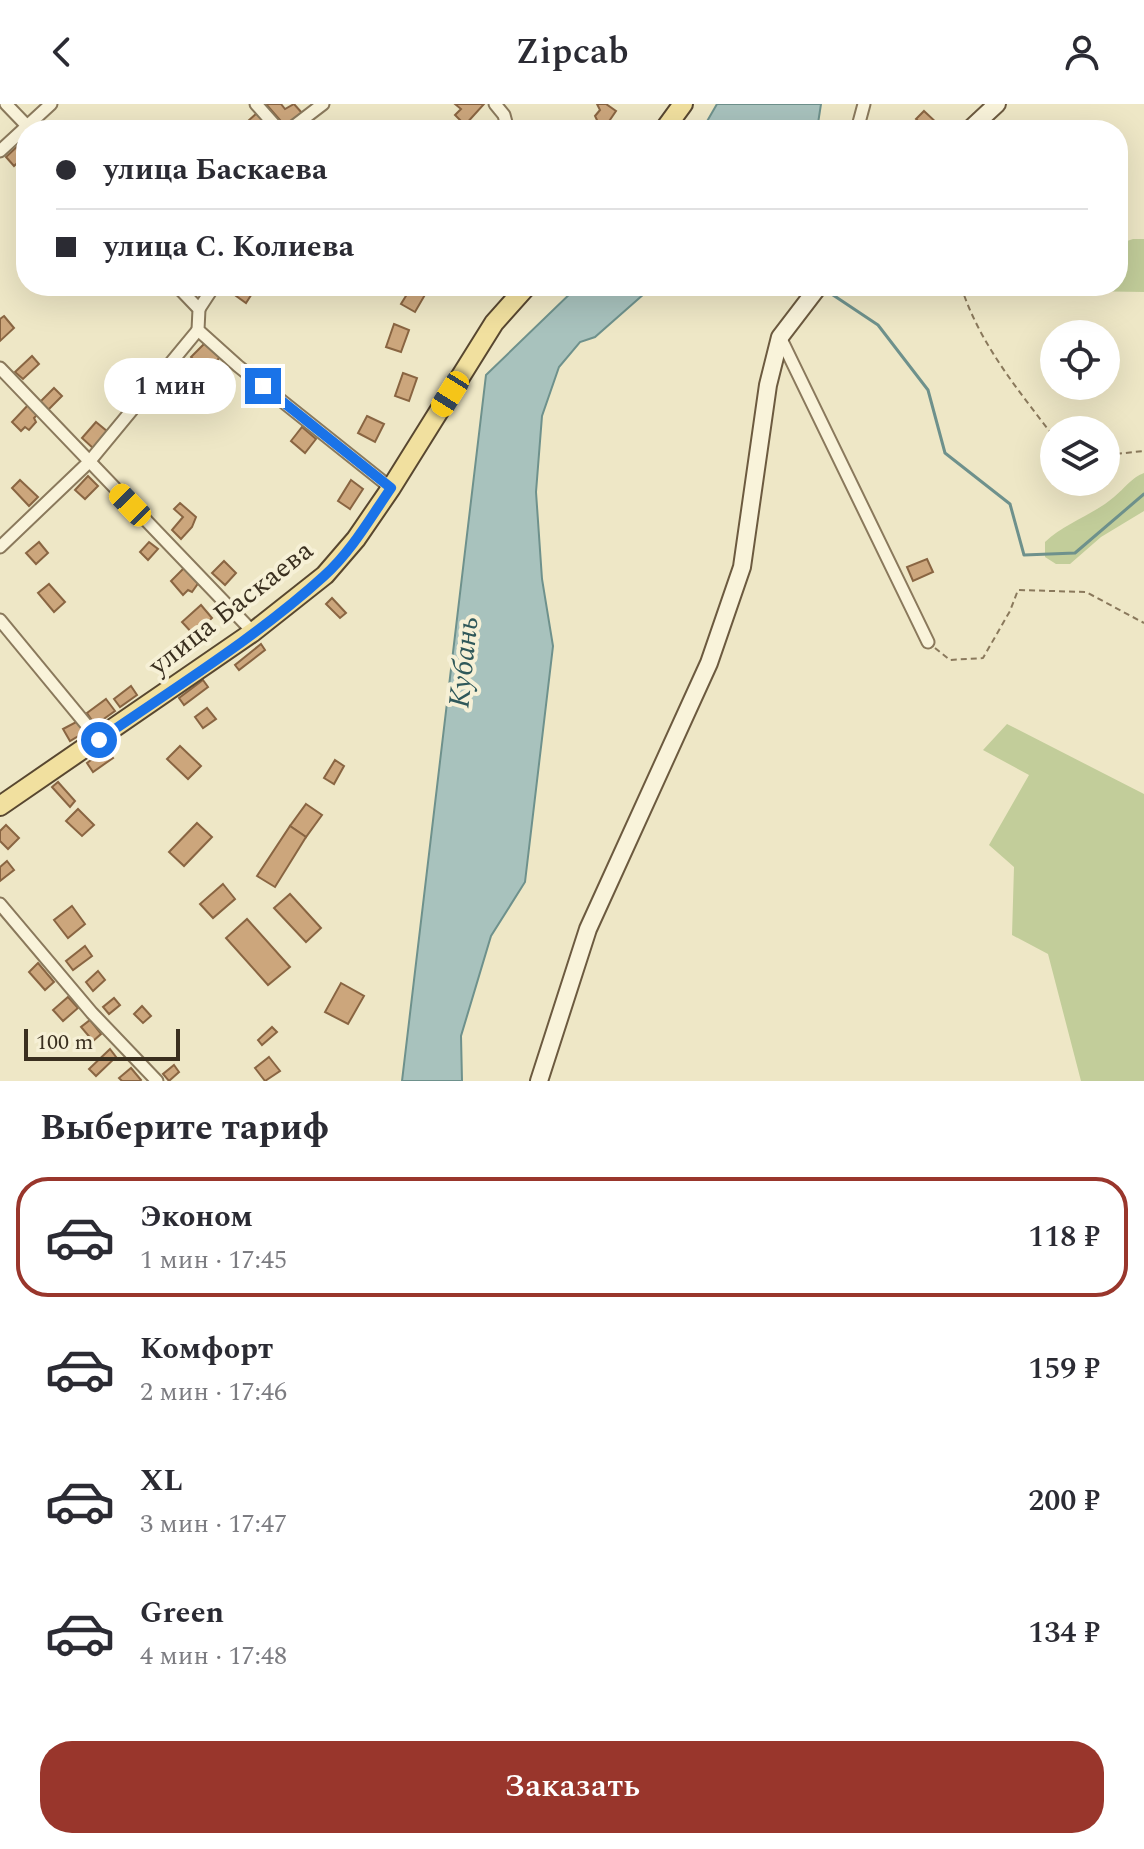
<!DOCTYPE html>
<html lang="ru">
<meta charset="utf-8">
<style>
:root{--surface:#fff;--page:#f2f2f3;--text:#2b2b33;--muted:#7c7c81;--line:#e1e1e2;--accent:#99362c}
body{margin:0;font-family:Spectral,serif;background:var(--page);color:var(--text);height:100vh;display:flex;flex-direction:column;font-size:30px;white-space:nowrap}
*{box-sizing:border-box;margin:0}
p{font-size:26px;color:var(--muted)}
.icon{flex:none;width:44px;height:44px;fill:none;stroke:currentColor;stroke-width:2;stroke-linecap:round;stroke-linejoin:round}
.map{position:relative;height:977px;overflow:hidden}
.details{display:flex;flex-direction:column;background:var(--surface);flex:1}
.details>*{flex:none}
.banner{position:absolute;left:16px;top:16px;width:1112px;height:176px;border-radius:32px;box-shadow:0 8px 32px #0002;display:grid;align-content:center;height:176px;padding:0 40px;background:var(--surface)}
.tools{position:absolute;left:1040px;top:216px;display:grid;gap:16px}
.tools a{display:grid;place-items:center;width:80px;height:80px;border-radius:50%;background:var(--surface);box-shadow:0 8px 32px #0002;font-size:40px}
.scale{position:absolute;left:24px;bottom:20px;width:156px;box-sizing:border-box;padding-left:8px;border:4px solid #3a2f1f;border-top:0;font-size:22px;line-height:28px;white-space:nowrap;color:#3a2f1f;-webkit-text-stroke:6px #f6f0d6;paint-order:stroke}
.end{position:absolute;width:36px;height:36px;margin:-18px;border:10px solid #1a73e8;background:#fff;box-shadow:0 0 0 4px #fff}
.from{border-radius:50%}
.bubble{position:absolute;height:56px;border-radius:28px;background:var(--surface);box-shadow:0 8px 32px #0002;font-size:26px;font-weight:600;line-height:56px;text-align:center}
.car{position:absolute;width:24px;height:48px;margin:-24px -12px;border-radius:10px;box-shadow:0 0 6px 2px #0007;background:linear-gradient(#f5c518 24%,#345 0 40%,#f5c518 0 76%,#345 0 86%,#f5c518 0)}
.banner b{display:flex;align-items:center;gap:28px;height:76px;font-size:30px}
.banner b+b{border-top:2px solid var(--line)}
.banner i{width:20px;height:20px;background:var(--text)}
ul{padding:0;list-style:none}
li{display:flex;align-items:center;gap:24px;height:120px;margin:0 16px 12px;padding:0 24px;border:4px solid transparent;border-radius:32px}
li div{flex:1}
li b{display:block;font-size:30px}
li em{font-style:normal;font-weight:600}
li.selected{border-color:var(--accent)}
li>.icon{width:72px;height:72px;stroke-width:1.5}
h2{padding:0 40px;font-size:36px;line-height:96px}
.primary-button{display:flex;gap:16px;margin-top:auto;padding:16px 40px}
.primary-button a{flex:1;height:92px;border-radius:32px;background:var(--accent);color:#fff;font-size:32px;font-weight:600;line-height:92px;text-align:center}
header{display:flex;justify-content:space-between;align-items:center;height:104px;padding:0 40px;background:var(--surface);font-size:36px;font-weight:600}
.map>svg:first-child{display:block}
.green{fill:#c2cd9a}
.water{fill:#a8c2bd;stroke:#6e918c;stroke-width:2}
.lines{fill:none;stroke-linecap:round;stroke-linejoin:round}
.stream{stroke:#6e918c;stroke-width:3}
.building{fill:#cca67c;stroke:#896542;stroke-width:2}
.street-casing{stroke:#8a795c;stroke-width:15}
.secondary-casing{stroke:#6c5a3f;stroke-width:20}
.primary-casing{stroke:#584730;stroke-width:22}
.path{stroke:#8a795c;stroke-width:2;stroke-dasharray:6 4;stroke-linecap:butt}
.street{stroke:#f9f3da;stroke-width:11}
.secondary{stroke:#f9f3da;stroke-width:16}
.primary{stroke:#f1e09f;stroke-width:18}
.route{stroke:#1a73e8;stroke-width:10}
.labels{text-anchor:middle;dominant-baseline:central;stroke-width:8;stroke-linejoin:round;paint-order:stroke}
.street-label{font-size:28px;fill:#3a2f1f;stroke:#f6f0d6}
.water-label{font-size:30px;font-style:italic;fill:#2f585a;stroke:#f6f0d6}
</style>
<header><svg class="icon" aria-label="back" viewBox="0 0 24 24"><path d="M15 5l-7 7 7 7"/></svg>Zipcab<svg class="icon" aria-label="person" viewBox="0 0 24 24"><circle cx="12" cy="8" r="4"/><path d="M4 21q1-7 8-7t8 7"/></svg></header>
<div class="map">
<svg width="1144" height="977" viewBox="0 0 1144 977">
<rect width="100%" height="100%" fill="#eee7c6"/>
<g class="green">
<polygon points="1133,135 1144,135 1144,188 1080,187 1081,182 1118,182 1118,140"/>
<path d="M1144,369V407L1101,433L1070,460H1056L1045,453V438C1065,419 1093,411 1114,393C1125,384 1131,374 1144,369Z"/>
<polygon points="1007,620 1144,690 1144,977 1081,977 1048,850 1012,831 1014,763 989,741 1029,671 983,646"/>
</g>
<g class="water">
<polygon points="717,0 821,0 817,26 702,26"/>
<polygon points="578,182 653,182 595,233 580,238 559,263 542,312 536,388 542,475 553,542 525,778 491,832 461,932 462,977 402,977 486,271"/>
</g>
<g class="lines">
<polyline class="stream" points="824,185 878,221 928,286 945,349 1010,400 1024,451 1075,449 1144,390"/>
</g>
<g class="building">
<polygon points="266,0 281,0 285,5 294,0 302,9 286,23"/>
<polygon points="455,0 484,0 465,21 455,11 461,5"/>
<polygon points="597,0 606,0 616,7 603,26 595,22 597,16 595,12 600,6"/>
<polygon points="924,7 939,21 935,26 928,26 916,15"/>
<polygon points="257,9 273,26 257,26 248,17"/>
<polygon points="22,38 26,42 26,51 14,62 6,53"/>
<polygon points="237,182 251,182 255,185 246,199 232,189"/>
<polygon points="412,182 426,189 415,208 401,200"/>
<polygon points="4,212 14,224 0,237 0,215"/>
<polygon points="394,220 409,226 401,248 386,243"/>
<polygon points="206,238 221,252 203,272 197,267 201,263 191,253"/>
<polygon points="32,252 39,260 23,275 15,268"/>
<polygon points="403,269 417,274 409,297 395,292"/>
<polygon points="54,284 62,292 48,306 40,298"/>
<polygon points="29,300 38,310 34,314 36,318 29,326 25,323 21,327 12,318"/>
<polygon points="367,312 384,320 375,338 358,329"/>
<polygon points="96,318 108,328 94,345 82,334"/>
<polygon points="302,323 316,335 305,349 291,337"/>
<polygon points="88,372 98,382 85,395 75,386"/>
<polygon points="20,376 38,393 29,402 12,384"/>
<polygon points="351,376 363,385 350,405 338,397"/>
<polygon points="180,399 196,413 192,423 181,435 172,426 183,413 174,405"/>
<polygon points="39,438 48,449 36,460 26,449"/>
<polygon points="149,438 158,445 148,456 140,448"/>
<polygon points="927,455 933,468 913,477 907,463"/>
<polygon points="224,457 236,469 225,481 212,469"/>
<polygon points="185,463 199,478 192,488 188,486 183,491 171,477"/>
<polygon points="49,480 65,498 54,508 38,489"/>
<polygon points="332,494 346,509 340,514 326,500"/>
<polygon points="201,501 212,514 194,531 182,518"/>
<polygon points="261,540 265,546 239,566 235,561"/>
<polygon points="203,576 208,583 184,601 179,594"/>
<polygon points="131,582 137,591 120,603 114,595"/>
<polygon points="106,595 115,607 95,621 87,609"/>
<polygon points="207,604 216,615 203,624 195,613"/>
<polygon points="78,617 85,628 70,637 63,625"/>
<polygon points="180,642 201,662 188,675 167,655"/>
<polygon points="106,645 113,654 93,668 87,659"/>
<polygon points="335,656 344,662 334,680 324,674"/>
<polygon points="58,678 75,697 70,703 52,683"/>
<polygon points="306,700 322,711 306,733 290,722"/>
<polygon points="78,705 94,721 82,732 66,717"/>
<polygon points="197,719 212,733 184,762 169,748"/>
<polygon points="6,721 19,734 8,745 0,737 0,727"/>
<polygon points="290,722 306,733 275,783 257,772"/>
<polygon points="7,757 14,766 0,777 0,763"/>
<polygon points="223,780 235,795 213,814 200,800"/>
<polygon points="290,790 321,824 306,838 274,804"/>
<polygon points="72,802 85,820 68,834 54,816"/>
<polygon points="247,815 290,863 268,881 226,834"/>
<polygon points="85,842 92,852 73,866 66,857"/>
<polygon points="38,859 54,878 45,886 29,868"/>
<polygon points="98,867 105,876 93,887 86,878"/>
<polygon points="341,879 364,892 348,920 325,908"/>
<polygon points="68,893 78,904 63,917 53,906"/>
<polygon points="114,894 120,901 109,910 103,903"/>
<polygon points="142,902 151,912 143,919 134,910"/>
<polygon points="90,916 101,930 93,937 81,923"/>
<polygon points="272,923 277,928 262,941 258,936"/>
<polygon points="110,945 116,953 96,972 89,965"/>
<polygon points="269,953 280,967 265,977 255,964"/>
<polygon points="174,961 179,968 169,977 163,970"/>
<polygon points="131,964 141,976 140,977 122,977 119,974"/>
</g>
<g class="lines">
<g class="street-casing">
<g id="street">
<polyline points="6,0 31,26"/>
<polyline points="256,0 279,26"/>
<polyline points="495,0 504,11 508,26"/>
<polyline points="289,26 323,0"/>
<polyline points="857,26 864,0"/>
<polyline points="0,47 51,0"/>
<polyline points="177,182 199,205 198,226 238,262 391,384"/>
<polyline points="199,205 214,182"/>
<polyline points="780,233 928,538"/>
<polyline points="0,264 253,528"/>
<polyline points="0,443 89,358 198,226"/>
<polyline points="0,516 99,636"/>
<polyline points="0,800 92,909 157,977"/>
</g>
</g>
<g class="secondary-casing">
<g id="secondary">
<polyline points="969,26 997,0"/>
<polyline points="539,977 588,825 709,559 742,463 768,281 780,233 819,182"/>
</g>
</g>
<g class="primary-casing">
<g id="primary">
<polyline points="664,26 683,0"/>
<polyline points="0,702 253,528 325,471 356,435 391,384 494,219 527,182"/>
</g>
</g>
<g class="path">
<path d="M961,182C979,239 1018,286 1054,333"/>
<polyline points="1106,351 1144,347"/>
<polyline points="935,544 950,556 983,554 1010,507 1018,486 1086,488 1144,519"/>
</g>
<use href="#street" class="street"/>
<use href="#secondary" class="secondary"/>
<use href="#primary" class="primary"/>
</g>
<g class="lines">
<path class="route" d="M99,636C174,584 257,533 324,472C351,448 371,413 391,384L263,282"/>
</g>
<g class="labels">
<g class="street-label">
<text transform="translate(231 504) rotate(-38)">улица Баскаева</text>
</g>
<g class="water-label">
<text transform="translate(464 558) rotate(-84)">Кубань</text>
</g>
</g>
</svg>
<div class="tools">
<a><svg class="icon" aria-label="locate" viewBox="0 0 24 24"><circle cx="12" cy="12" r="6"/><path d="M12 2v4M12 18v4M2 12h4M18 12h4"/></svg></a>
<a><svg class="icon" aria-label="layers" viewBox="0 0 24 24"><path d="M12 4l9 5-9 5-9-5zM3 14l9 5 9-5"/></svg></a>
</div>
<div class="scale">100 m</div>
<i class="end from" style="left:99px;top:636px"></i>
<i class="end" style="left:263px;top:282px"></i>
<div class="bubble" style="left:104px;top:254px;width:132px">1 мин</div>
<i class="car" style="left:450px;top:290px;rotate:212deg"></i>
<i class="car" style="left:130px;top:401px;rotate:316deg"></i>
<div class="banner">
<b><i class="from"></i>улица Баскаева</b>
<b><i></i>улица С. Колиева</b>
</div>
</div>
<section class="details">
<h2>Выберите тариф</h2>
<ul>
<li class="selected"><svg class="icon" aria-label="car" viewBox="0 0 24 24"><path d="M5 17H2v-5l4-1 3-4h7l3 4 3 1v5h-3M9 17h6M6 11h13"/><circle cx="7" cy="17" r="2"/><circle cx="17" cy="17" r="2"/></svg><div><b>Эконом</b><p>1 мин · 17:45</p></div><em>118 ₽</em></li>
<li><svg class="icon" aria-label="car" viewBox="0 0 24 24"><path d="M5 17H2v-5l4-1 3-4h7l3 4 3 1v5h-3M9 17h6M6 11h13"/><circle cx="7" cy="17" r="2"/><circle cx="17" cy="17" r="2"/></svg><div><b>Комфорт</b><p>2 мин · 17:46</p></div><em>159 ₽</em></li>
<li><svg class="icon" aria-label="car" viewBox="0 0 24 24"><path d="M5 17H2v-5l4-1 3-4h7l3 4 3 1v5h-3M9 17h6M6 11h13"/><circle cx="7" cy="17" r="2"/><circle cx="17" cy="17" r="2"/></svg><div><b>XL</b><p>3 мин · 17:47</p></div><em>200 ₽</em></li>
<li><svg class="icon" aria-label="car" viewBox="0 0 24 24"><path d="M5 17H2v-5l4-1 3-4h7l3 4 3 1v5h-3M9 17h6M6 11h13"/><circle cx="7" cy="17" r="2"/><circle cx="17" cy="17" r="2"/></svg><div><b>Green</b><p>4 мин · 17:48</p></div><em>134 ₽</em></li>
</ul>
<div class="primary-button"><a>Заказать</a></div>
</section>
